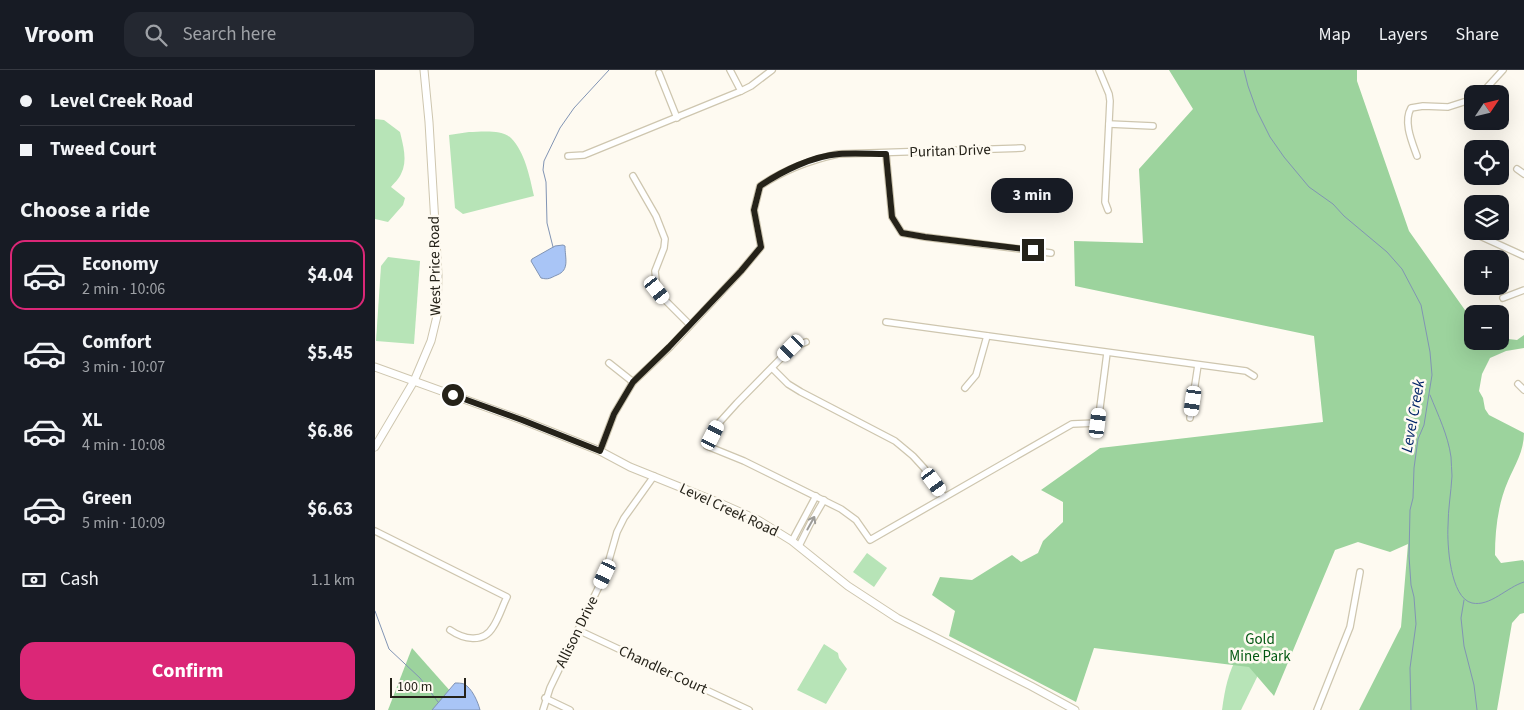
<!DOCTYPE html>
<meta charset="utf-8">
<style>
:root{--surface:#171b24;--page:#242831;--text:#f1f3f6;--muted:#9ea1a6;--line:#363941;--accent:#db2777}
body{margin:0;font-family:"Source Sans 3",sans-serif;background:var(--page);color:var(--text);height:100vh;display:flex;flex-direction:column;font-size:19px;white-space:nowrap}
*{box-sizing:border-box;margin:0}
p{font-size:16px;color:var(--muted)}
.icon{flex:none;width:28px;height:28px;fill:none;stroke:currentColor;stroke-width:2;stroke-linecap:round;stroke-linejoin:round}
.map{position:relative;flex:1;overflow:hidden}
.details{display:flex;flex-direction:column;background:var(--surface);width:375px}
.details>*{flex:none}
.guide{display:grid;align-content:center;height:110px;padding:0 20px;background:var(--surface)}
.needle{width:32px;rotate:55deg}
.tools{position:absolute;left:1089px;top:15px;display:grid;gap:10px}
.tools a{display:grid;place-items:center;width:45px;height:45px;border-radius:10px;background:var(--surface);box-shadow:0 5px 20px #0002;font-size:25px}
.scale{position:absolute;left:15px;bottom:12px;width:76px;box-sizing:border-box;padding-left:5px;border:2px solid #252219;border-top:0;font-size:14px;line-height:18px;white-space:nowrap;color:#252219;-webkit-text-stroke:4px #fefaf1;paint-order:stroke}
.end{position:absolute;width:22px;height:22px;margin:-11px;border:6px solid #252219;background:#fff;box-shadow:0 0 0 2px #fff}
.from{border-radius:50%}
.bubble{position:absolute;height:35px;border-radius:15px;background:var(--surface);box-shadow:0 5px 20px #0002;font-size:16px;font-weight:700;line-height:35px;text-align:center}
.car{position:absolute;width:15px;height:30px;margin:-15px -8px;border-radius:6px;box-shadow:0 0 4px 1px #0007;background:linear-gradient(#fff 24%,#345 0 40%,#fff 0 76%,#345 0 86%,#fff 0)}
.guide b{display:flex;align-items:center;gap:18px;height:48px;font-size:19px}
.guide b+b{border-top:1px solid var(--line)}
.guide i{width:12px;height:12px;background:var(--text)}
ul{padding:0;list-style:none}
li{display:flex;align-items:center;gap:15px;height:70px;margin:0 10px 8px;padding:0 10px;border:2px solid transparent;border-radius:15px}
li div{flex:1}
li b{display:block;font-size:19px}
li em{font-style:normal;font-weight:700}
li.on{border-color:var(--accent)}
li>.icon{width:45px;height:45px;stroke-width:1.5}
h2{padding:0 20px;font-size:22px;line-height:60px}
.pay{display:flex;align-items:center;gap:12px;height:55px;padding:0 20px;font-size:19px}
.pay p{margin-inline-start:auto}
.action{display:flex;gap:10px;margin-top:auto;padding:10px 20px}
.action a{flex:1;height:58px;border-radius:15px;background:var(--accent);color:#fff;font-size:20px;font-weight:700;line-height:58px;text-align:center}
header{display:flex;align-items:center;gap:30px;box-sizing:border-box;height:70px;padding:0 25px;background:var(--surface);border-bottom:1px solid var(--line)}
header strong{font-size:24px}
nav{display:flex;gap:28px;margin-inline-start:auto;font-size:18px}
.search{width:350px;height:45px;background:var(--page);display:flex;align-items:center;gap:12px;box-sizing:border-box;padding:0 18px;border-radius:15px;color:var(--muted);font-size:19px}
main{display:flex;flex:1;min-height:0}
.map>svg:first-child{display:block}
.green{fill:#b7e4b7}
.forest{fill:#9cd39d}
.water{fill:#a9c5f6;stroke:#8194b4}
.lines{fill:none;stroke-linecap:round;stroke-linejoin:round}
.stream{stroke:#8194b4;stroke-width:1}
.minor-casing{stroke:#cec6af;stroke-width:8}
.tertiary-casing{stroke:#cec6af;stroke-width:9}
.minor{stroke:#fff;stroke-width:5.5}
.tertiary{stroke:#fff;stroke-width:7}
.oneway{stroke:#9d9c98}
.route{stroke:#252219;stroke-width:6}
.labels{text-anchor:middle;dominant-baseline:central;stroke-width:5;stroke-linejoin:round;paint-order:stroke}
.street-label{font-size:15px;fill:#252219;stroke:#fefaf1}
.park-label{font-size:15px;fill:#035813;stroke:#fefaf1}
.water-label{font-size:16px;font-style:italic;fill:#022569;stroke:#fefaf1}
</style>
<header>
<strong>Vroom</strong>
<div class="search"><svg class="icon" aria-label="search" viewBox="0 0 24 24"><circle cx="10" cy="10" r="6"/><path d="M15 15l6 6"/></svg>Search here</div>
<nav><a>Map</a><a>Layers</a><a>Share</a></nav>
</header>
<main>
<section class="details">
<div class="guide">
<b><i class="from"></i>Level Creek Road</b>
<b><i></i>Tweed Court</b>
</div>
<h2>Choose a ride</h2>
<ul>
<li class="on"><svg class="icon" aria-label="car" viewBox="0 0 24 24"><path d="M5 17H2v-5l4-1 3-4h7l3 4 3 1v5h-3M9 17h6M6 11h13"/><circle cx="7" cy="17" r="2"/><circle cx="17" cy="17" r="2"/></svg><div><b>Economy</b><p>2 min · 10:06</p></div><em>$4.04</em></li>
<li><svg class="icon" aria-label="car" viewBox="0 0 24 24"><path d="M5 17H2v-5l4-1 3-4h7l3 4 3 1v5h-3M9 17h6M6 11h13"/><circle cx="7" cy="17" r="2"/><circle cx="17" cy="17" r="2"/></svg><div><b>Comfort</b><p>3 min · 10:07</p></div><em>$5.45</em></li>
<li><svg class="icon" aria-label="car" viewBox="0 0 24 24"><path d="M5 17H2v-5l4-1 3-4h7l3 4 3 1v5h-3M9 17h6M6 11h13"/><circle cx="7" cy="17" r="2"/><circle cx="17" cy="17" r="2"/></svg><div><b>XL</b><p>4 min · 10:08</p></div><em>$6.86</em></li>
<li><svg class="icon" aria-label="car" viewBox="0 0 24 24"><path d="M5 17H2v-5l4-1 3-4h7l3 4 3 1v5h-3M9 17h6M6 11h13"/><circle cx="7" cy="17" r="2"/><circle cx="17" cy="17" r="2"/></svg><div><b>Green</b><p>5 min · 10:09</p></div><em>$6.63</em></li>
</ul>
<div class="pay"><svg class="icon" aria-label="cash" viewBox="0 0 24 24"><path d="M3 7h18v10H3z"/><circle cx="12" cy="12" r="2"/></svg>Cash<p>1.1 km</p></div>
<div class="action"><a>Confirm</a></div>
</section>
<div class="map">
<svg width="1149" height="640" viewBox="0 0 1149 640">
<rect width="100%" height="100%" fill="#fefaf1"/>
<g class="green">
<path d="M0,49L9,50L25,62C28,75 33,91 26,104C24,109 19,113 16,117L30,128L28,135L13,152L0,149Z"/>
<path d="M94,62C106,62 126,59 136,68C150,82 155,108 159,126L88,144L80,138L74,65Z"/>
<polygon points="13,187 45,191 39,274 1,271 6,196"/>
<polygon points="492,483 512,498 499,517 478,502"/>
<polygon points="449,574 463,583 464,588 472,599 451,634 422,620"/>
<path d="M864,583L886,599L866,640H847C850,618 853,603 864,583Z"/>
</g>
<g class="forest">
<path d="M794,0H982V11L1034,161L1097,250L1098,271H1125V268L1142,270L1149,265V278L1131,281L1115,288L1107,304L1104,321L1108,328L1110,339L1114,345L1149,363C1149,381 1140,395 1133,411C1123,434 1120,460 1120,485L1126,493L1148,490L1149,492V543L1145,544L1137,553L1122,640H984L1026,557L1033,474L1015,482L983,472L960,480L899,626L874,597L719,578L701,632L574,566L580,541L557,525L565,507L597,510L637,485L646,492L663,483L668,471L688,452V432L666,420L725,378L948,352L939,266L700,216L699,171L768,173L764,99L818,39Z"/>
<polygon points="37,578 92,640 13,640"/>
</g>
<g class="water">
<path d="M188,175L190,176C190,188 195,200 182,205C175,208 174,210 166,208L156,191L157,189L180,176Z"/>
<path d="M80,613C82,613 87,613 89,614C97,618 103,632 105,640H57Z"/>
</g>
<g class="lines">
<g class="stream">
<polyline points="869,0 873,16 882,41 895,67 909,87 934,117 958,134 969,146 1012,182 1027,199 1046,235 1055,282 1057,305 1049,355 1043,369 1039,398 1038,428 1035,440 1034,486 1036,515 1039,527 1041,554 1035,598 1036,640"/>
<polyline points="178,177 172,153 171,112 168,100 169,91 185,58 199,38 234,0"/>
<path d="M1055,325C1063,345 1073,365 1076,387C1076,393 1077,400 1077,406C1076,423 1073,439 1073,456C1072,474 1075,528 1097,533C1115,537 1132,517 1149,512"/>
<polyline points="1089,530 1086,548 1089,576 1099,615 1102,640"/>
<polyline points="0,541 14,579 45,608 63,632"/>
</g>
<g class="minor-casing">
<g id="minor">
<polyline points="355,0 366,21"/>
<polyline points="724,0 734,24 735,31 730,132 733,140"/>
<polyline points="284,3 302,48"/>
<polyline points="1106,24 1128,0"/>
<polyline points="734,54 778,56"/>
<polyline points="511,84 517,147 527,163 550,167 676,183"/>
<polyline points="193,86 209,85 366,21 376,16 397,0"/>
<path d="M1042,86C1037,72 1028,52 1036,38L1048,36L1073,37L1098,29"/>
<polyline points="1142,99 1149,104"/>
<polyline points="258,106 281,146 290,169 289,178 280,201 282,220 290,230 315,255"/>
<polyline points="1094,161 1149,186"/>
<polyline points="1128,228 1149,220"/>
<polyline points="511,252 871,301 879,306"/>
<polyline points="431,272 416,278 362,333 343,354 332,376 369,391 466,439 481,450 495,470 697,354 723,353 732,283"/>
<polyline points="234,293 258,312"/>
<polyline points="397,298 413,314 426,322 520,371 538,386 549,398 569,427"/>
<polyline points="1143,314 1149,320"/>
<polyline points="590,318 601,305 612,266"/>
<polyline points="815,348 823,295"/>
<path d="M225,381L239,344L258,312L295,277L366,201L386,177L379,140L385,116C409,100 435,90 463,84L647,78"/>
<path d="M0,461L132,527C127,537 124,548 118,557C108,574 88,569 75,560"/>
<polyline points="417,471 441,426"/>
<polyline points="424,476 435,454 449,430"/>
<polyline points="203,560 374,640"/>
<polyline points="170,628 195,640"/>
<polyline points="168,640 175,618 230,504 242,462 249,448 279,406"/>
<polyline points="942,640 975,557 985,502"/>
</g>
</g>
<g class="tertiary-casing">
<g id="tertiary">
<polyline points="0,297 147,350 225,381 255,397 347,434 383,450 417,471 473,516 522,548 656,616 700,640"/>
<polyline points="0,377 39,311 56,271 62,246 63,205 54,52 49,0"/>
</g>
</g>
<use href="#minor" class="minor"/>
<use href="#tertiary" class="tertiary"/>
</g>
<defs><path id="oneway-shaft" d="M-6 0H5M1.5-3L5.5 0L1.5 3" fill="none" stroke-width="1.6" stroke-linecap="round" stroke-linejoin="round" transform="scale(1.25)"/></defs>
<use class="oneway" href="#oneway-shaft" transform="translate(436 453) rotate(-61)"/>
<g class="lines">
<path class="route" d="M78,325L147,350L225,381L239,344L258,312L294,277L366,201L386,177L379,140L385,116C407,101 438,86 464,84C480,83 496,84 511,84L517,147L527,163L550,167L658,180"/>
</g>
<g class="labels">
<g class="street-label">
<text transform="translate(575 81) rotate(-2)">Puritan Drive</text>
<text transform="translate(60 196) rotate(-91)">West Price Road</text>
<text transform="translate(354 440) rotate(25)">Level Creek Road</text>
<text transform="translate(202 562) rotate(-64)">Allison Drive</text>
<text transform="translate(288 600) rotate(25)">Chandler Court</text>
</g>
<g class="park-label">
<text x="885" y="569">Gold<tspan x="885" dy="17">Mine Park</tspan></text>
</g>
<g class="water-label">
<text transform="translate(1038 346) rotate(-80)">Level Creek</text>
</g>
</g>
</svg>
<div class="tools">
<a><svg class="needle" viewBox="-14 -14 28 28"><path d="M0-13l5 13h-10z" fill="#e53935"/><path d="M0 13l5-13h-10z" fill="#9ea1a6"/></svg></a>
<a><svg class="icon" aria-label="locate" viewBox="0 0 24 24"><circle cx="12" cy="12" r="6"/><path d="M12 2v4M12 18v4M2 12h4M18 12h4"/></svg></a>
<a><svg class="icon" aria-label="layers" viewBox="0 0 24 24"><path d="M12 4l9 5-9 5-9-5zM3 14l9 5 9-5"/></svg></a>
<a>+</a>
<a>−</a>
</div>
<div class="scale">100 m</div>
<i class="end from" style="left:78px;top:325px"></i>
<i class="end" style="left:658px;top:180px"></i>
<div class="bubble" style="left:616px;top:108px;width:82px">3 min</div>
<i class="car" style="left:282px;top:220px;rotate:142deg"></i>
<i class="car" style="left:416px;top:278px;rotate:225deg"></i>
<i class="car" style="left:818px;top:331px;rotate:188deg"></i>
<i class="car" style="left:723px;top:353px;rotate:7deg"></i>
<i class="car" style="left:338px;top:365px;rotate:27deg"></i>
<i class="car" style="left:559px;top:412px;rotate:144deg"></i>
<i class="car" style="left:230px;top:504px;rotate:205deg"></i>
</div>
</main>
